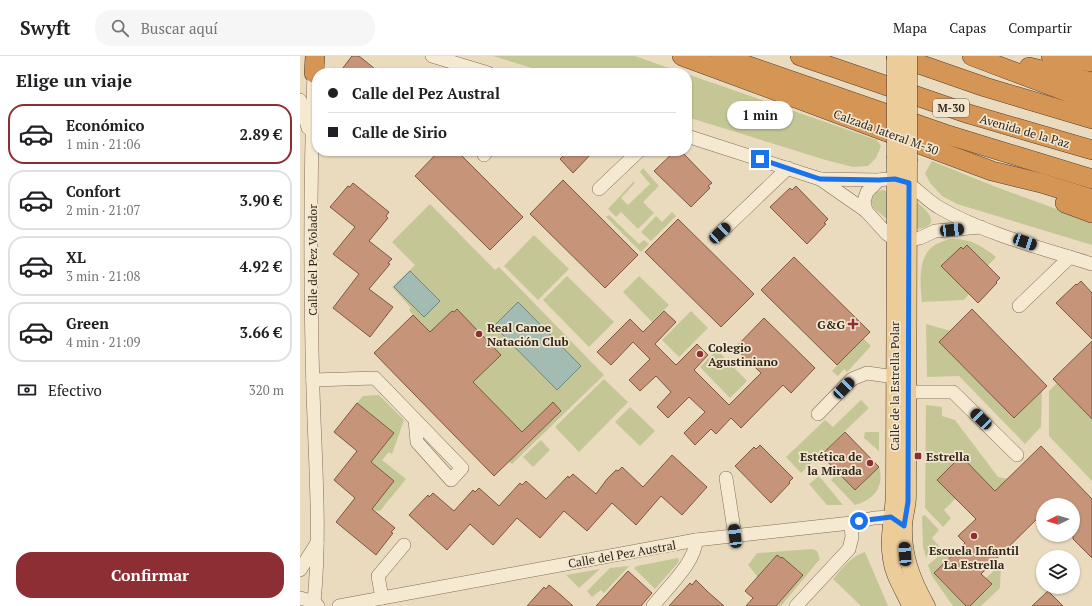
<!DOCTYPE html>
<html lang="es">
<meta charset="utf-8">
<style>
:root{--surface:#fff;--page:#f6f6f6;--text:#202124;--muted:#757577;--line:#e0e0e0;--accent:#8c2e33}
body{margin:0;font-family:"PT Serif",serif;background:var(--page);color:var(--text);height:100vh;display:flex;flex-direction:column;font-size:15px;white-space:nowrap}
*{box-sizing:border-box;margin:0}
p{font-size:13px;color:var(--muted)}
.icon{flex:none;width:22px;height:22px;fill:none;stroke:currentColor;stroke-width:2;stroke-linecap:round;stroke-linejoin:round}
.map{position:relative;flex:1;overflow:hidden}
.sheet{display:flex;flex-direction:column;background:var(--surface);width:300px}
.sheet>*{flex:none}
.banner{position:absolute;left:12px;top:12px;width:380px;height:88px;border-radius:16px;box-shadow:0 1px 3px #0004;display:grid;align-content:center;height:88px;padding:0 16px;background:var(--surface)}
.needle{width:26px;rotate:265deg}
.controls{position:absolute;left:736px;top:442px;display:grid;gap:8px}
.controls a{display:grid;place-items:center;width:44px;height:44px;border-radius:50%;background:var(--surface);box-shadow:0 1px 3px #0004;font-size:20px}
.end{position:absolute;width:18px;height:18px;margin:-9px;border:5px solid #1a73e8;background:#fff;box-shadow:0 0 0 2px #fff}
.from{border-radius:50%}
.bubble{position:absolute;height:28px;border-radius:14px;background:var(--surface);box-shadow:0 1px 3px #0004;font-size:13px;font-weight:700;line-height:28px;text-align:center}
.car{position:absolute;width:12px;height:24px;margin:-12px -6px;border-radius:5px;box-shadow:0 0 3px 1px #0007;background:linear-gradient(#222 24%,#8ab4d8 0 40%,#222 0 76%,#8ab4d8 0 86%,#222 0)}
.banner b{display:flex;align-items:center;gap:14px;height:38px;font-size:15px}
.banner b+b{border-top:1px solid var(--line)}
.banner i{width:10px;height:10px;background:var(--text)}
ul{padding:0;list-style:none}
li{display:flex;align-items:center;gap:12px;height:60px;margin:0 8px 6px;padding:0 8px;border:2px solid var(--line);border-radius:16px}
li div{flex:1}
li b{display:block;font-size:15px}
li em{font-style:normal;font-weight:700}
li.on{border-color:var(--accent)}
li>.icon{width:36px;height:36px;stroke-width:1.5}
h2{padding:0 16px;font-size:18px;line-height:48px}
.pay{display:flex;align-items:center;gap:10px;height:44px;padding:0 16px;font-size:15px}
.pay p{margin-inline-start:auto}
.primary-button{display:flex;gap:8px;margin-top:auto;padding:8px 16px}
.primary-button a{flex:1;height:46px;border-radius:16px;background:var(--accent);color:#fff;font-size:16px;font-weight:700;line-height:46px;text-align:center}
header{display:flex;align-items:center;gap:24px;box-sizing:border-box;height:56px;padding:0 20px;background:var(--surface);border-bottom:1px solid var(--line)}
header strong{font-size:19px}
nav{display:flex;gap:22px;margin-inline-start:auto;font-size:14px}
.search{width:280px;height:36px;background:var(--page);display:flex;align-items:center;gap:10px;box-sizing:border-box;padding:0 14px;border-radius:16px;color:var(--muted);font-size:15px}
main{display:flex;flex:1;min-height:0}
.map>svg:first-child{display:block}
.green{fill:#c4c795}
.water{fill:#a2bcb3;stroke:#6a8980}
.building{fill:#c69478;stroke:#7f5641}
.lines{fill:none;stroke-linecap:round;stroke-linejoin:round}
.minor-casing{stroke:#816c59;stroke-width:14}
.major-casing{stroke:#4f3b2d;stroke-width:17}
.highway-casing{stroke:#4f3b2d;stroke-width:20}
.minor{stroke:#f6e9d2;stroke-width:13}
.major{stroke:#eccd99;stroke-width:16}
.highway{stroke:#d59655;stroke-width:19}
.major-bridge-casing{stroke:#4f3b2d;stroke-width:17;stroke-linecap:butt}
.major-bridge{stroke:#eccd99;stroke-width:16}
.route{stroke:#1a73e8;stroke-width:5}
.poi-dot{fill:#8c2e33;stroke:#f2e6ce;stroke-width:1.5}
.labels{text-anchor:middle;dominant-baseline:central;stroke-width:3.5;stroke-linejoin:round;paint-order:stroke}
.shield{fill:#f2e6ce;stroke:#6c6051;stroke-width:1}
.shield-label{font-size:11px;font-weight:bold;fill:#32261c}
.street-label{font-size:12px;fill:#32261c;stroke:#f2e6ce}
.poi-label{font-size:12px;font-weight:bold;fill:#32261c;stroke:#f2e6ce;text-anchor:start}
</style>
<header>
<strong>Swyft</strong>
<div class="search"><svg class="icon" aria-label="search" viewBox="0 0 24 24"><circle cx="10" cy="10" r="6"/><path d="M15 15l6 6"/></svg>Buscar aquí</div>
<nav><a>Mapa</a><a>Capas</a><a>Compartir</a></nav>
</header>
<main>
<section class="sheet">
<h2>Elige un viaje</h2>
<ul>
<li class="on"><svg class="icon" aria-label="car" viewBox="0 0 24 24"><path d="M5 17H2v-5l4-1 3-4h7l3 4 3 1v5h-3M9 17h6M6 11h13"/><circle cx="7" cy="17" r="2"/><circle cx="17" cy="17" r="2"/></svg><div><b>Económico</b><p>1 min · 21:06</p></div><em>2.89 €</em></li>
<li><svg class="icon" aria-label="car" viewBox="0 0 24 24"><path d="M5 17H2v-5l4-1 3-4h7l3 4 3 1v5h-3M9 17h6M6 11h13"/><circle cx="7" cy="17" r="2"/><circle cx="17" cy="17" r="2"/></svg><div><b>Confort</b><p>2 min · 21:07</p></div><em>3.90 €</em></li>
<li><svg class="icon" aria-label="car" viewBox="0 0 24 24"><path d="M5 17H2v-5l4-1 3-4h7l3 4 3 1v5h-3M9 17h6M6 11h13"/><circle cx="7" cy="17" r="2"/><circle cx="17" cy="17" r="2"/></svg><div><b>XL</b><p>3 min · 21:08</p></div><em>4.92 €</em></li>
<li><svg class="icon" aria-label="car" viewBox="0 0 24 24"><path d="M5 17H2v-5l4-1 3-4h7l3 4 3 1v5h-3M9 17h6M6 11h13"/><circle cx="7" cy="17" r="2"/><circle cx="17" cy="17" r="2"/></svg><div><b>Green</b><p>4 min · 21:09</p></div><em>3.66 €</em></li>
</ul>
<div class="pay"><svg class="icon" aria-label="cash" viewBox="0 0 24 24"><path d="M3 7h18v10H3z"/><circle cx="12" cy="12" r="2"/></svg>Efectivo<p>320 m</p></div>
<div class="primary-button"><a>Confirmar</a></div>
</section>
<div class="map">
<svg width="792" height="550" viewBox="0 0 792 550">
<rect width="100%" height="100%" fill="#eadbbf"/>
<g class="green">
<polygon points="193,0 335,0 383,17 248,17"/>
<polygon points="387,18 577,84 581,90 576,102 568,110 553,111 529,105 387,61"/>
<polygon points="632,105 696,131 792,166 792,189 657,148 642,140 630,127 625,117"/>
<polygon points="343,112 359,130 343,146 354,157 338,173 321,156 316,161 308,153 333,126 335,127 321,142 328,149 350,128 340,116"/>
<polygon points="582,134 587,135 587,163 573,152 571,145 576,136"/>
<path d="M615,145C629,155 643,171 615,173Z"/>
<polygon points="130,148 195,214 199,211 304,319 212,408 209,406 194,420 74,297 113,259 109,254 111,252 92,231 115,209 92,186"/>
<polygon points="372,156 376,160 351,185 341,176 356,160 362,166"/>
<polygon points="309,159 339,188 344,184 349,188 341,196 306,161"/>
<polygon points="234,179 269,213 238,244 204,210"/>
<path d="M650,183C669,182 681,189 696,201L684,214L667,189L663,193L661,191L664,233L669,238L664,244L622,246C620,229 618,202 632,191C637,187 644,185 650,183Z"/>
<polygon points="267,220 314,266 289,291 243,244"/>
<polygon points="339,220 369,249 352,266 323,236"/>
<polygon points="391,255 408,272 379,301 362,284"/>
<polygon points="626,268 651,275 639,286 714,362 742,335 741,371 725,388 659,320 627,321"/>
<polygon points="563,282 571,290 547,316 544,313 538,320 532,315"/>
<polygon points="417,294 447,325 430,342 400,311"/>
<polygon points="304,323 328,346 279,396 255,371"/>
<polygon points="757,327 792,363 792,425 749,380 749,335"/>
<polygon points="79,339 104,364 92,398 89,396 82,404 106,423 80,455 71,454 94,425 71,406 94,377 57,347 63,340"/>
<polygon points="561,344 569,352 501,417 486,401 525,364 533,371"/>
<polygon points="626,349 642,351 642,360 655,364 698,421 708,423 695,435 661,401 637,424 650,437 665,440 659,446 655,443 644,454 651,462 643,471 625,452"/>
<polygon points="330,351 355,375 340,390 315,366"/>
<polygon points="565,376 579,376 579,395 564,382"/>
<polygon points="241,384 250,394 233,411 223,401"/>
<path d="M579,411C585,430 574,444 555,449L531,424L538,417L555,434Z"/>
<polygon points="519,420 543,449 527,449 509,428"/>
<polygon points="625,459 639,474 632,482 639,490 626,501 623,491 622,460"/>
<polygon points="512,493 517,495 520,503 481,550 476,550 503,518 482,501 481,502 477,499 466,511 470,515 461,525 448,509 457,497"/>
<polygon points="647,493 652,499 634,517 646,530 652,525 661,534 655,539 666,550 653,550 632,520 628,509"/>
<path d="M565,496L588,550H561L533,523C542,513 551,500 565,496Z"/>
<polygon points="378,502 379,505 377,508 355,533 334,512 337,510"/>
<polygon points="701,508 700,532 681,550 670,550 692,529 686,522"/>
<polygon points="329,510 304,537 301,534 292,541 287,535 310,512"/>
<polygon points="300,513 279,532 266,519"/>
</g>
<g class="water">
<polygon points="110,215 140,245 124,261 94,231"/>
<polygon points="218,246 281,310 257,334 194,270"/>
</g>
<g class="building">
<polygon points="52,0 59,0 80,17 39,17"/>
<polygon points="139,95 157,95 223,161 190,194 115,120"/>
<polygon points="268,95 294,95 273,117 260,103"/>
<polygon points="375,95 381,95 412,127 408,130 410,132 391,151 354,115"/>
<polygon points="263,124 338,199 305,232 230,158"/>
<polygon points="53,127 89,156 86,160 88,162 69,185 92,203 88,207 90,208 69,233 93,251 70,281 33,252 59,218 33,198 55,171 30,151 48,130 50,131"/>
<polygon points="496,130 528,163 524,167 526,168 507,188 470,151 490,132 492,134"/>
<polygon points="378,163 454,238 421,271 345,196"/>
<polygon points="667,189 700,222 696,226 697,227 678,247 641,210 661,191 663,193"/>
<polygon points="494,201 570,276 537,309 461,234"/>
<polygon points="781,225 792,237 792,283 756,247 776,228 777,229"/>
<polygon points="157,253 201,299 173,326 222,376 253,346 261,355 194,420 74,297 113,259 130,276 152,255 154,256"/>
<polygon points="672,253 747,330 714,362 639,286"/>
<polygon points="364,255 376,266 355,288 376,309 397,288 408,299 394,314 429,349 461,317 435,292 464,262 515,312 491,337 483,329 441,372 431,362 416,378 411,373 395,389 384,377 405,356 389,341 368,362 357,351 371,336 356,320 340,335 329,324 350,303 333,286 311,309 297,296 330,263 343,276"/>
<polygon points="792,285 792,363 753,323"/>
<polygon points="57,347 94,377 71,406 94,425 72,453 95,472 91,476 93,477 76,499 36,466 55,442 34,424 57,395 34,376"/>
<polygon points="545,376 579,411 555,434 521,399"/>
<polygon points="460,389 493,422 489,426 490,427 471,447 435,410 454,391 456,393"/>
<polygon points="741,390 792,443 792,502 773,483 773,449 743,449 743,457 681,518 692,528 670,550 666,550 634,517 665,487 658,480 676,463 637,424 661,400 695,435"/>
<polygon points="372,399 407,431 382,459 361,440 336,469 312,447 287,475 264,455 240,482 217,462 193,489 170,468 147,494 109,459 128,439 129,441 133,437 154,455 173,434 175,436 179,432 199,450 220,427 222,429 226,425 246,443 268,420 269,422 273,418 296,438 307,423 316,414 318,415 322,411 343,431"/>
<polygon points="477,499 481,502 482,501 503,519 476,550 446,550 453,542 445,535"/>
<polygon points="328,515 352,537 341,550 296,550"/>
<polygon points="396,524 408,536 424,550 369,550 390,527 392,529"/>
<polygon points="249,529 262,540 273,550 227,550 244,531 246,533"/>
<polygon points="748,535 763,550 732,550"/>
</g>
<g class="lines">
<g class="minor-casing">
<g id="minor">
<polyline points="132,0 188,17"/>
<polyline points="0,44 8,72"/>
<polyline points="387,80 520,123 566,155"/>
<polyline points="184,99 187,95"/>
<polyline points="520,123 579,124"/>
<polyline points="299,133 339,95"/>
<path d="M681,171L635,175L620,182L610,184L594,183L587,178L566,155L564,145L567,136L579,124C611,118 617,139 640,152C683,177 744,193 792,208"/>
<polyline points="420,177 488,112"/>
<polyline points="719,250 770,201"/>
<polyline points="13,324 75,322 162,412 151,424 117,386 115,363"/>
<polyline points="609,336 653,336 717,399"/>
<polyline points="518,358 552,323 567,317 595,321"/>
<polyline points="426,422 435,480"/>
<polyline points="0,514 17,487"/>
<polyline points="0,542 14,546 18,550"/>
<polyline points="82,542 78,520 104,489"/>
<path d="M14,546C21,476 15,404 13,334C10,228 10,122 14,17L17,10"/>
<polyline points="39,550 396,484 551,467 574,462 591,461 600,467"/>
<path d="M353,550C366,533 396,506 396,484"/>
<polyline points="496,550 549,493 552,481 551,467"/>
</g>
</g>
<g class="major-casing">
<g id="major">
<path d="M595,102L594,434C594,457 587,480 591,503C593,520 604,535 610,550"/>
<path d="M609,105L608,440C608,451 604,461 604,471C603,500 613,525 627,550"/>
</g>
</g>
<g class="highway-casing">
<g id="highway">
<polyline points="382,0 692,115 741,127 792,143"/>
<polyline points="420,0 645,78 792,123"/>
<polyline points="500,0 669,58 792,94"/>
<polyline points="596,0 685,31 792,63"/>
<polyline points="672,0 792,45"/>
<polyline points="751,0 792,6"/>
<polyline points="729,11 792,26"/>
<polyline points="14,17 15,0"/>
<polyline points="765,147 792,157"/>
</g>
</g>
<use href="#minor" class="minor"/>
<use href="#major" class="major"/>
<use href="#highway" class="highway"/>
<g class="major-bridge-casing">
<g id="major-bridge">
<polyline points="595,0 595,102"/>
<polyline points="609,105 609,0"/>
</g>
</g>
<use href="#major-bridge" class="major-bridge"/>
</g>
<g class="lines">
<polyline class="route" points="460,103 520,123 579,124 595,123 609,127 608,446 604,470 591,461 559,465"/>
</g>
<g class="poi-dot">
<path d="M551 262h4v4h4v4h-4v4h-4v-4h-4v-4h4z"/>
<circle cx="179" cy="278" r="4"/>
<circle cx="400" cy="298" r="4"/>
<rect x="614" y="396" width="8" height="8" rx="2"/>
<circle cx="570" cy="407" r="4"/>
<circle cx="674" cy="480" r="4"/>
</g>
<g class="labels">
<rect class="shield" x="633" y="43" width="36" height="18" rx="3"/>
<g class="shield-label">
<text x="651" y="52">M-30</text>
</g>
<g class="street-label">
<text transform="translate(725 75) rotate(16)">Avenida de la Paz</text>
<text transform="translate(586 76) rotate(20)">Calzada lateral M-30</text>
<text transform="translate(12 204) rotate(-90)">Calle del Pez Volador</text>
<text transform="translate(594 330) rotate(-90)">Calle de la Estrella Polar</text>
<text transform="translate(322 498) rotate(-10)">Calle del Pez Austral</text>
</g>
<g class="poi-label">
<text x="545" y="268" text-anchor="end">G&amp;G</text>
<text x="187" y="271">Real Canoe<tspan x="187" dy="14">Natación Club</tspan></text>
<text x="408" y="291">Colegio<tspan x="408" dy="14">Agustiniano</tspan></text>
<text x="562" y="400" text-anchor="end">Estética de<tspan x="562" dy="14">la Mirada</tspan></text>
<text x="626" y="400">Estrella</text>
<text x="674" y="494" text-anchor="middle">Escuela Infantil<tspan x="674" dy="14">La Estrella</tspan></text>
</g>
</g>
</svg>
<div class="controls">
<a><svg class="needle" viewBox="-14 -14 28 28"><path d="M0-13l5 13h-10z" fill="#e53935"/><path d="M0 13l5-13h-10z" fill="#757577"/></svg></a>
<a><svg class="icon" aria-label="layers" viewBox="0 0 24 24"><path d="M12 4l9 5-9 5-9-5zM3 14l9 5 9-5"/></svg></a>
</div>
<i class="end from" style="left:559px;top:465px"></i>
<i class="end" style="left:460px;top:103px"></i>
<div class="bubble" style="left:427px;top:45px;width:66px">1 min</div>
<i class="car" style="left:652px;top:174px;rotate:84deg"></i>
<i class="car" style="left:420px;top:177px;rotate:47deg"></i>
<i class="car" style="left:725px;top:186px;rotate:109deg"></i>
<i class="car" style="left:544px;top:332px;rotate:44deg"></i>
<i class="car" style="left:681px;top:363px;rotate:314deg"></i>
<i class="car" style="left:435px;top:480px;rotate:353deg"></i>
<i class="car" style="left:605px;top:498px;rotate:356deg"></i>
<div class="banner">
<b><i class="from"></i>Calle del Pez Austral</b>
<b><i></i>Calle de Sirio</b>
</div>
</div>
</main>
